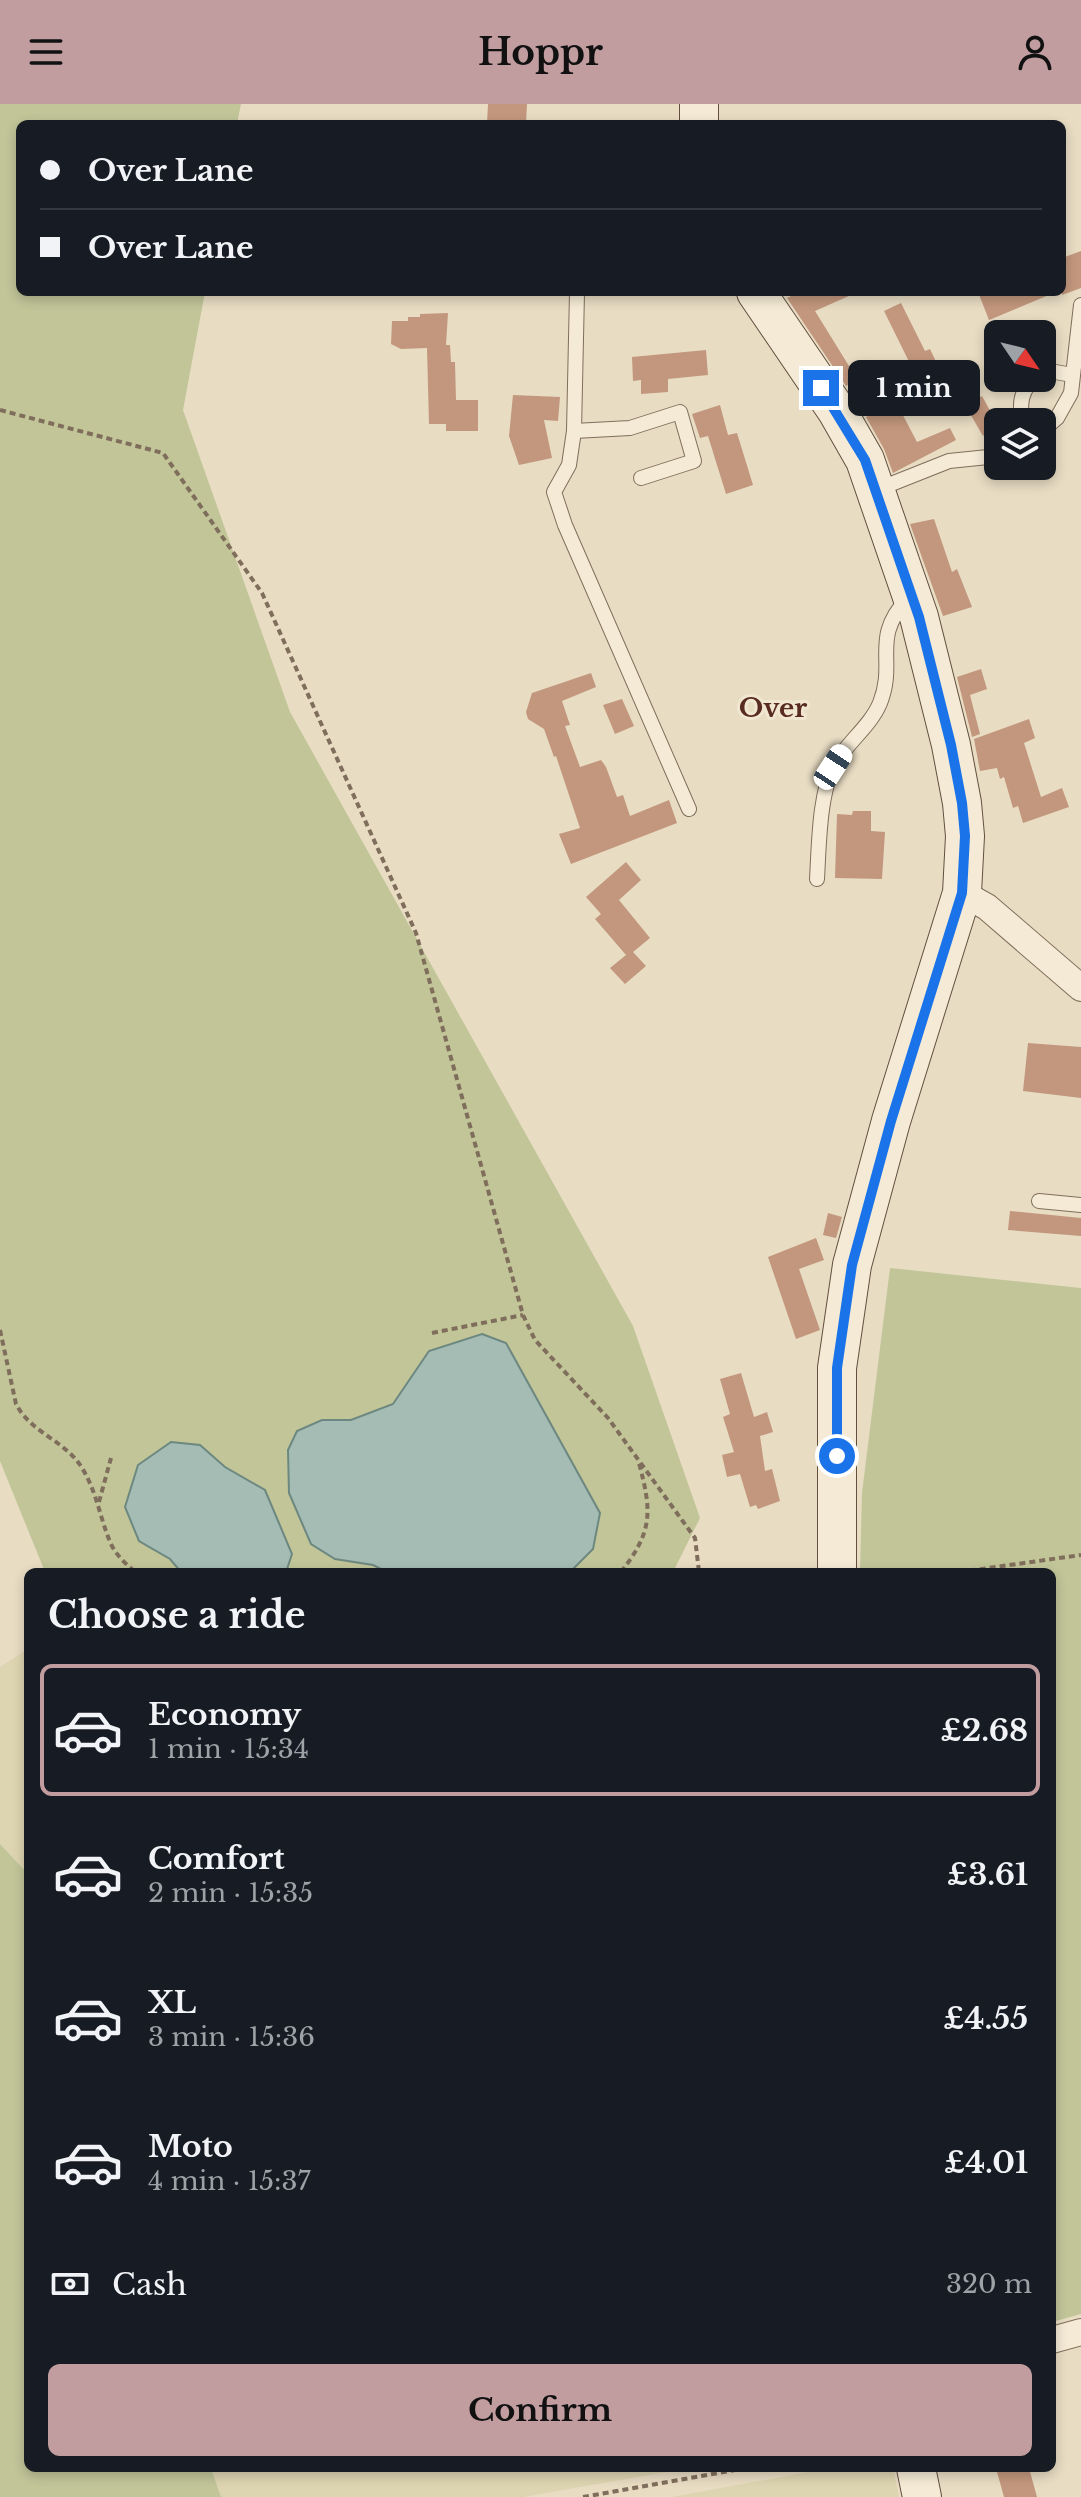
<!DOCTYPE html>
<meta charset="utf-8">
<style>
:root{--surface:#171b24;--page:#20242c;--text:#f1f3f6;--muted:#9ea1a6;--line:#363941;--accent:#c29da0}
body{margin:0;font-family:"Libre Baskerville",serif;background:var(--page);color:var(--text);height:100vh;display:flex;flex-direction:column;font-size:30px;white-space:nowrap}
*{box-sizing:border-box;margin:0}
p{font-size:26px;color:var(--muted)}
.icon{flex:none;width:44px;height:44px;fill:none;stroke:currentColor;stroke-width:2;stroke-linecap:round;stroke-linejoin:round}
.map{position:relative;flex:1;overflow:hidden}
.drawer{position:absolute;left:24px;top:1464px;width:1032px;height:904px;display:flex;flex-direction:column;background:var(--surface);border-radius:12px;box-shadow:0 4px 12px #0003}
.drawer>*{flex:none}
.guide{position:absolute;left:16px;top:16px;width:1050px;height:176px;border-radius:12px;box-shadow:0 4px 12px #0003;display:grid;align-content:center;height:176px;padding:0 24px;background:var(--surface)}
.needle{width:52px;rotate:125deg}
.controls{position:absolute;left:984px;top:216px;display:grid;gap:16px}
.controls a{display:grid;place-items:center;width:72px;height:72px;border-radius:12px;background:var(--surface);box-shadow:0 4px 12px #0003;font-size:40px}
.end{position:absolute;width:36px;height:36px;margin:-18px;border:10px solid #1a73e8;background:#fff;box-shadow:0 0 0 4px #fff}
.from{border-radius:50%}
.bubble{position:absolute;height:56px;border-radius:12px;background:var(--surface);box-shadow:0 4px 12px #0003;font-size:26px;font-weight:700;line-height:56px;text-align:center}
.car{position:absolute;width:24px;height:48px;margin:-24px -12px;border-radius:10px;box-shadow:0 0 6px 2px #0007;background:linear-gradient(#fff 24%,#345 0 40%,#fff 0 76%,#345 0 86%,#fff 0)}
.guide b{display:flex;align-items:center;gap:28px;height:76px;font-size:30px}
.guide b+b{border-top:2px solid var(--line)}
.guide i{width:20px;height:20px;background:var(--text)}
ul{padding:0;list-style:none}
li{display:flex;align-items:center;gap:24px;height:132px;margin:0 16px 12px;padding:0 8px;border:4px solid transparent;border-radius:12px}
li div{flex:1}
li b{display:block;font-size:30px}
li em{font-style:normal;font-weight:700}
li.selected{border-color:var(--accent)}
li>.icon{width:72px;height:72px;stroke-width:1.5}
h2{padding:0 24px;font-size:36px;line-height:96px}
.pay{display:flex;align-items:center;gap:20px;height:88px;padding:0 24px;font-size:30px}
.pay p{margin-inline-start:auto}
.cta{display:flex;gap:16px;margin-top:auto;padding:16px 24px}
.cta a{flex:1;height:92px;border-radius:12px;background:var(--accent);color:#111;font-size:32px;font-weight:700;line-height:92px;text-align:center}
header{display:flex;justify-content:space-between;align-items:center;height:104px;padding:0 24px;background:var(--accent);color:#111;font-size:36px;font-weight:700}
.map>svg:first-child{display:block}
.farmland{fill:#ddd4b1}
.green{fill:#c1c598}
.water{fill:#a4bcb4;stroke:#6d8880;stroke-width:2}
.building{fill:#c2977d}
.lines{fill:none;stroke-linecap:round;stroke-linejoin:round}
.lane-casing{stroke:#806e5c;stroke-width:16}
.street-casing{stroke:#806e5c;stroke-width:28}
.secondary-casing{stroke:#624f3f;stroke-width:40}
.path{stroke:#806e5c;stroke-width:4;stroke-dasharray:6 4;stroke-linecap:butt}
.lane{stroke:#f4ead5;stroke-width:14}
.street{stroke:#f4ead5;stroke-width:26}
.secondary{stroke:#f4ead5;stroke-width:38}
.route{stroke:#1a73e8;stroke-width:10}
.labels{text-anchor:middle;dominant-baseline:central;stroke-width:6;stroke-linejoin:round;paint-order:stroke}
.quarter-label{font-size:26px;font-weight:bold;fill:#592c22;stroke:#f1e7d1}
</style>
<header><svg class="icon" aria-label="menu" viewBox="0 0 24 24"><path d="M4 6h16M4 12h16M4 18h16"/></svg>Hoppr<svg class="icon" aria-label="person" viewBox="0 0 24 24"><circle cx="12" cy="8" r="4"/><path d="M4 21q1-7 8-7t8 7"/></svg></header>
<div class="map">
<svg width="1081" height="2393" viewBox="0 0 1081 2393">
<rect width="100%" height="100%" fill="#e8dcc3"/>
<g class="farmland">
<polygon points="28,1545 28,1770 0,1740 0,1563"/>
<polygon points="211,2364 690,2364 523,2393 221,2393"/>
<polygon points="830,2364 893,2364 899,2393 672,2393"/>
</g>
<g class="green">
<polygon points="0,0 241,0 237,20 20,20 20,188 205,188 183,306 290,608 633,1222 700,1414 673,1468 45,1468 0,1357"/>
<polygon points="890,1164 1081,1184 1081,2210 1052,2218 1052,1468 860,1468 862,1389"/>
<polygon points="0,1740 28,1770 28,2364 211,2364 221,2393 0,2393"/>
</g>
<g class="water">
<polygon points="482,1230 506,1239 600,1409 593,1445 570,1468 387,1468 373,1461 335,1455 311,1440 289,1389 288,1346 297,1327 322,1316 351,1316 393,1300 429,1247"/>
<polygon points="171,1338 200,1341 225,1363 265,1386 292,1450 286,1468 181,1468 170,1455 139,1437 125,1403 138,1361"/>
</g>
<g class="building">
<polygon points="488,0 527,0 526,20 487,20"/>
<polygon points="1081,147 1081,184 1062,191 1062,154"/>
<polygon points="800,188 858,188 815,207 857,275 846,282 787,194"/>
<polygon points="978,188 1056,188 989,216"/>
<polygon points="901,199 925,247 930,245 948,283 927,294 884,207"/>
<polygon points="448,209 446,241 450,241 451,258 455,258 456,296 478,296 478,327 446,327 446,320 429,320 427,244 401,245 391,240 392,217 408,217 408,213 420,213 420,210"/>
<polygon points="706,246 708,271 668,275 668,288 641,290 641,276 633,277 632,253"/>
<polygon points="513,291 560,293 558,317 544,316 552,354 519,361 509,332"/>
<polygon points="982,292 998,321 983,332 965,301"/>
<polygon points="896,298 917,338 950,324 956,336 893,369 884,345 866,313"/>
<polygon points="720,301 728,331 737,329 753,381 726,390 708,332 700,334 692,310"/>
<polygon points="934,415 952,468 957,465 972,503 943,512 910,420"/>
<polygon points="981,565 987,585 970,591 980,630 972,633 957,573"/>
<polygon points="591,569 596,583 562,597 570,621 565,622 580,663 601,656 606,663 617,693 623,691 630,712 669,696 677,719 571,760 559,730 580,724 556,652 554,653 544,625 528,615 526,608 532,589"/>
<polygon points="622,595 634,622 615,630 603,601"/>
<polygon points="1029,615 1035,634 1024,639 1041,693 1062,684 1069,703 1023,719 1018,702 1013,704 1004,673 1000,675 997,664 980,667 974,635"/>
<polygon points="853,707 871,707 871,727 885,728 882,775 835,774 837,710 852,711"/>
<polygon points="626,758 641,776 619,796 650,834 633,848 646,862 625,880 610,864 626,851 595,815 601,810 586,793"/>
<polygon points="1028,939 1081,943 1081,994 1023,987"/>
<polygon points="1010,1107 1081,1114 1081,1132 1008,1126"/>
<polygon points="828,1109 842,1113 836,1134 823,1131"/>
<polygon points="816,1134 824,1156 799,1165 820,1226 796,1235 768,1153"/>
<polygon points="741,1269 754,1313 767,1308 773,1328 760,1332 765,1367 772,1365 780,1397 758,1405 756,1401 750,1403 740,1370 727,1373 722,1351 734,1348 723,1313 730,1310 720,1275"/>
<polygon points="1013,2364 1029,2364 1037,2393 1004,2393 997,2368"/>
</g>
<g class="lines">
<g class="lane-casing">
<g id="lane">
<polyline points="577,188 574,327 569,361 554,388 565,421 689,705"/>
<polyline points="1042,271 1050,267 1072,271"/>
<polyline points="837,307 865,289"/>
<path d="M1024,318C1018,301 1021,286 1035,274"/>
<polyline points="574,327 630,324 680,308 694,357 641,374"/>
<polyline points="1042,327 1057,314 1071,289 1081,201"/>
<polyline points="876,386 949,357 998,352"/>
<path d="M817,775C819,742 819,686 836,658C848,638 871,621 880,599C897,556 870,535 908,494"/>
<polyline points="1039,1097 1081,1101"/>
</g>
</g>
<g class="street-casing">
<g id="street">
<polyline points="962,789 987,803 1081,884"/>
<polyline points="1052,2236 1081,2228"/>
</g>
</g>
<g class="secondary-casing">
<g id="secondary">
<polyline points="699,0 699,20"/>
<polyline points="756,188 837,307 865,356 919,513 951,641 962,699 965,732 962,789 891,1017 852,1161 837,1264 837,1468"/>
<polyline points="916,2364 922,2393"/>
</g>
</g>
<g class="path">
<polyline points="0,306 163,349 262,489 416,829 523,1211 535,1236 608,1314 695,1434 699,1468"/>
<path d="M0,1226L16,1300C31,1329 66,1337 82,1364C97,1388 100,1415 111,1440C116,1451 126,1460 135,1468"/>
<polyline points="432,1229 523,1211"/>
<polyline points="99,1398 111,1354"/>
<path d="M621,1468C653,1427 652,1408 639,1359"/>
<polyline points="960,1468 1081,1451"/>
<polyline points="583,2393 746,2364"/>
</g>
<use href="#lane" class="lane"/>
<use href="#street" class="street"/>
<use href="#secondary" class="secondary"/>
</g>
<g class="lines">
<polyline class="route" points="821,284 865,356 919,513 951,641 962,699 965,732 962,789 891,1017 852,1161 837,1264 837,1352"/>
</g>
<g class="labels">
<g class="quarter-label">
<text x="773" y="604">Over</text>
</g>
</g>
</svg>
<div class="controls">
<a><svg class="needle" viewBox="-14 -14 28 28"><path d="M0-13l5 13h-10z" fill="#e53935"/><path d="M0 13l5-13h-10z" fill="#9ea1a6"/></svg></a>
<a><svg class="icon" aria-label="layers" viewBox="0 0 24 24"><path d="M12 4l9 5-9 5-9-5zM3 14l9 5 9-5"/></svg></a>
</div>
<i class="end from" style="left:837px;top:1352px"></i>
<i class="end" style="left:821px;top:284px"></i>
<div class="bubble" style="left:848px;top:256px;width:132px">1 min</div>
<i class="car" style="left:833px;top:663px;rotate:33deg"></i>
<div class="guide">
<b><i class="from"></i>Over Lane</b>
<b><i></i>Over Lane</b>
</div>
<section class="drawer">
<h2>Choose a ride</h2>
<ul>
<li class="selected"><svg class="icon" aria-label="car" viewBox="0 0 24 24"><path d="M5 17H2v-5l4-1 3-4h7l3 4 3 1v5h-3M9 17h6M6 11h13"/><circle cx="7" cy="17" r="2"/><circle cx="17" cy="17" r="2"/></svg><div><b>Economy</b><p>1 min · 15:34</p></div><em>£2.68</em></li>
<li><svg class="icon" aria-label="car" viewBox="0 0 24 24"><path d="M5 17H2v-5l4-1 3-4h7l3 4 3 1v5h-3M9 17h6M6 11h13"/><circle cx="7" cy="17" r="2"/><circle cx="17" cy="17" r="2"/></svg><div><b>Comfort</b><p>2 min · 15:35</p></div><em>£3.61</em></li>
<li><svg class="icon" aria-label="car" viewBox="0 0 24 24"><path d="M5 17H2v-5l4-1 3-4h7l3 4 3 1v5h-3M9 17h6M6 11h13"/><circle cx="7" cy="17" r="2"/><circle cx="17" cy="17" r="2"/></svg><div><b>XL</b><p>3 min · 15:36</p></div><em>£4.55</em></li>
<li><svg class="icon" aria-label="car" viewBox="0 0 24 24"><path d="M5 17H2v-5l4-1 3-4h7l3 4 3 1v5h-3M9 17h6M6 11h13"/><circle cx="7" cy="17" r="2"/><circle cx="17" cy="17" r="2"/></svg><div><b>Moto</b><p>4 min · 15:37</p></div><em>£4.01</em></li>
</ul>
<div class="pay"><svg class="icon" aria-label="cash" viewBox="0 0 24 24"><path d="M3 7h18v10H3z"/><circle cx="12" cy="12" r="2"/></svg>Cash<p>320 m</p></div>
<div class="cta"><a>Confirm</a></div>
</section>
</div>
